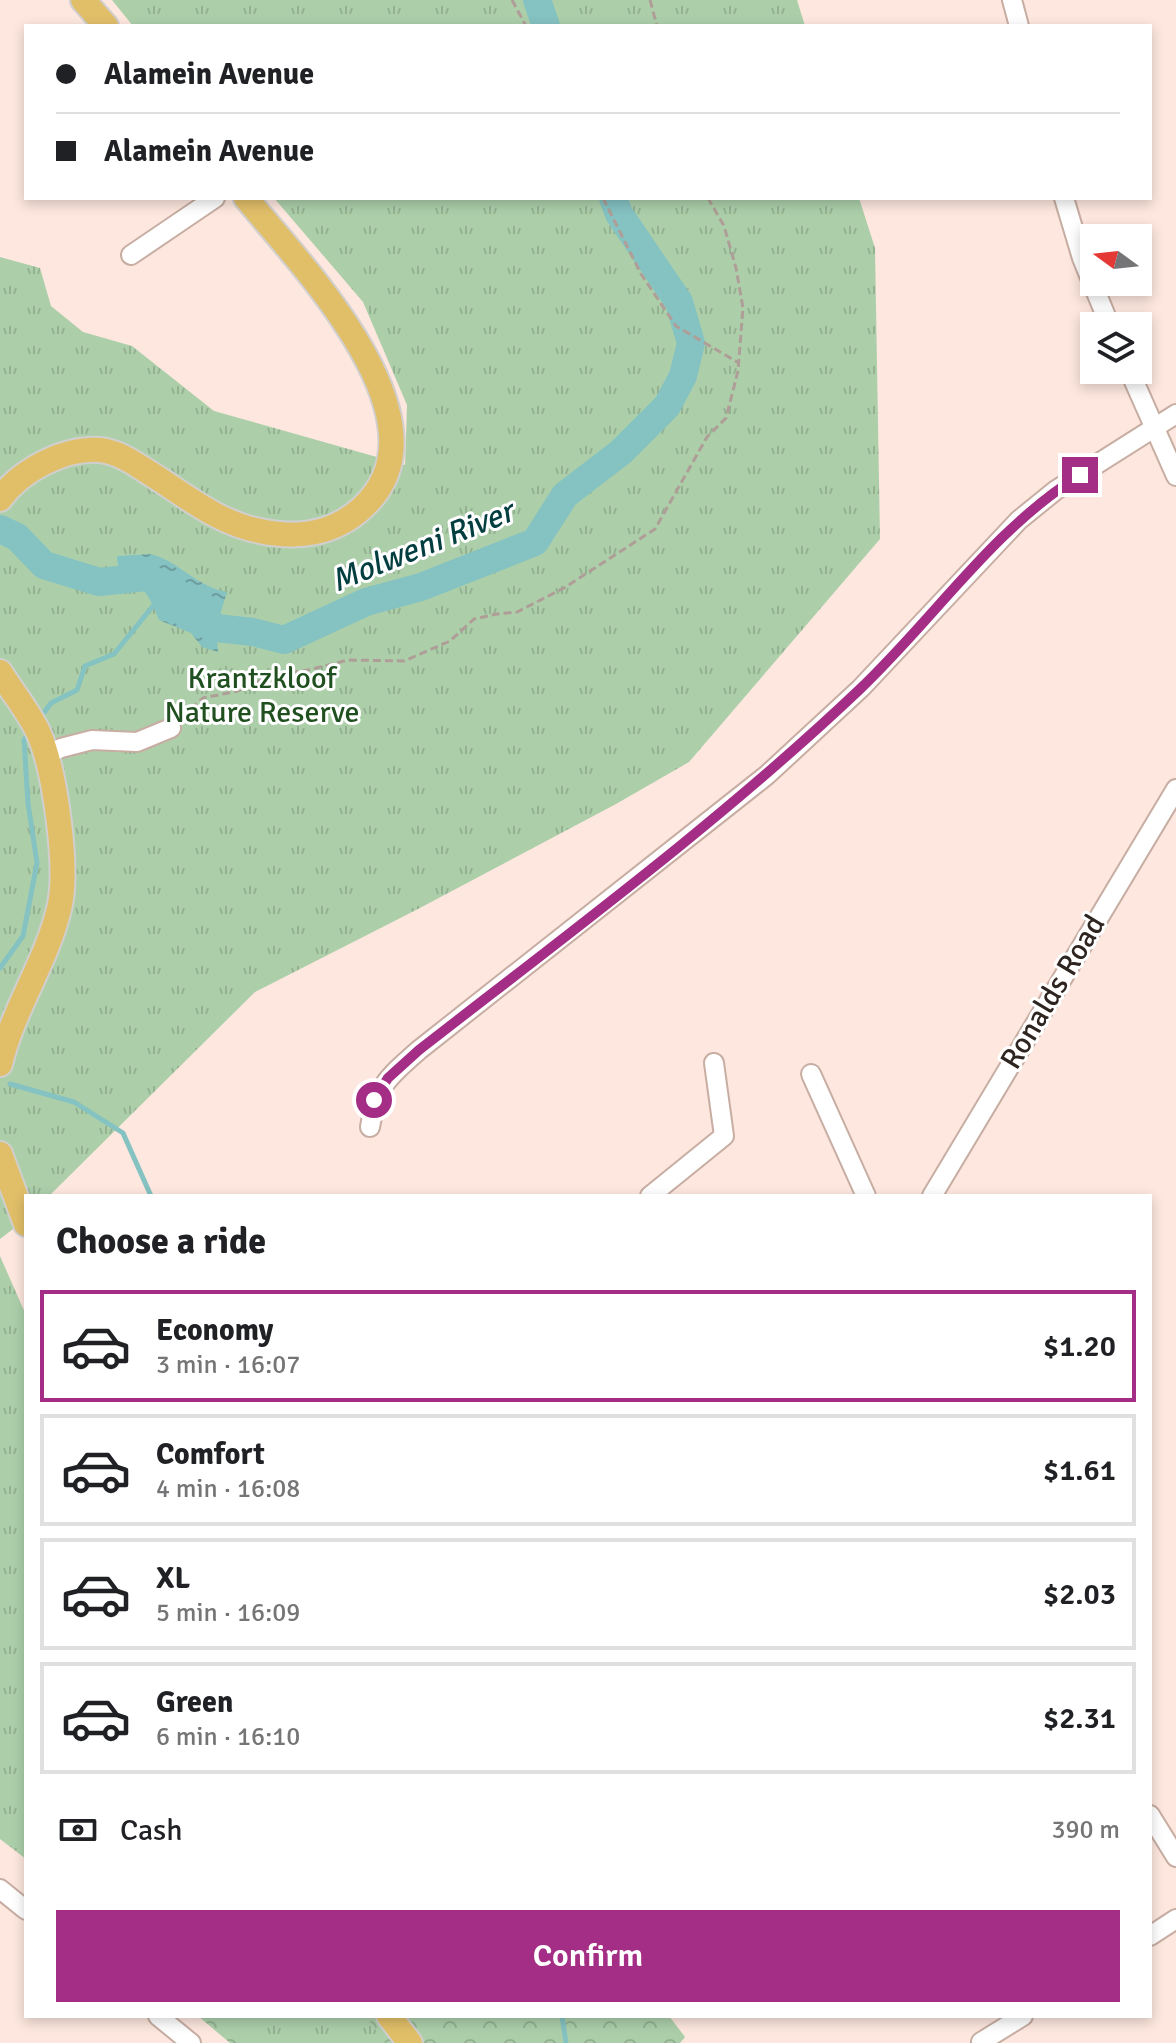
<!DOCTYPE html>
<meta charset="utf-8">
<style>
:root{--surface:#fff;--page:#f2f2f2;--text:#202124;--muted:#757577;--line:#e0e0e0;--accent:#a42d85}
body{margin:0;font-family:Signika,sans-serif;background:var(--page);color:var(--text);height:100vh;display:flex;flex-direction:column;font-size:30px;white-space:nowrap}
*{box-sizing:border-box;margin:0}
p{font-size:26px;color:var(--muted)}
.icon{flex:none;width:44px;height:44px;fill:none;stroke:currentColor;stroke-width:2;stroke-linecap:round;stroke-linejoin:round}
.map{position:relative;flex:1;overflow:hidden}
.sheet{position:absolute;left:24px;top:1194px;width:1128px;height:824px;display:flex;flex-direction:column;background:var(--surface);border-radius:0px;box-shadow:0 4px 12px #0003}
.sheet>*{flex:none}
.banner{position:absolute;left:24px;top:24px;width:1128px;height:176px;border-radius:0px;box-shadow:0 4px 12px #0003;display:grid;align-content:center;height:176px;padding:0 32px;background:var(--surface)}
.needle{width:52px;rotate:285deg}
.controls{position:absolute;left:1080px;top:224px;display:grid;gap:16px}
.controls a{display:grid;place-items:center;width:72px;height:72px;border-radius:0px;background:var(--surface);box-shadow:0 4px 12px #0003;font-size:40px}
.end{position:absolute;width:36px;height:36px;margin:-18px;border:10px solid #a42d85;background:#fff;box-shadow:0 0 0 4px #fff}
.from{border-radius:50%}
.banner b{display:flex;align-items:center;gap:28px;height:76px;font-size:30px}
.banner b+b{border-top:2px solid var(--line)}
.banner i{width:20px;height:20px;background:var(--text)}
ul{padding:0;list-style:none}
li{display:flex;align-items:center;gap:24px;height:112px;margin:0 16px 12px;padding:0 16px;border:4px solid var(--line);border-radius:0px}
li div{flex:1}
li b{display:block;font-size:30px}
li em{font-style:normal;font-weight:600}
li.on{border-color:var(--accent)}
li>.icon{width:72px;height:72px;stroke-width:1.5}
h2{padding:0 32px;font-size:36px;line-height:96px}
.pay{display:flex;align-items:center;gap:20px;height:88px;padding:0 32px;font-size:30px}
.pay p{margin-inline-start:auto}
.button{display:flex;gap:16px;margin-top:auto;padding:16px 32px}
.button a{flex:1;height:92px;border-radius:0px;background:var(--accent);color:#fff;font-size:32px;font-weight:600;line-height:92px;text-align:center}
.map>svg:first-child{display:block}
.forest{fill:url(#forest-crowns)}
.park{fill:url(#park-tufts)}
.water{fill:url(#water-ripples)}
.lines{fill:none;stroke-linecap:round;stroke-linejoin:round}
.stream{stroke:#85c2c2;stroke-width:5}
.river{stroke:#85c2c2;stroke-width:28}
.minor-casing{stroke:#c7ada2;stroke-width:22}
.major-casing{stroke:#d1cfce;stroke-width:28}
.path{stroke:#af9e97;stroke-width:3;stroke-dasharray:8 4;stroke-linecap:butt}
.minor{stroke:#fff;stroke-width:18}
.major{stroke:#e1bf69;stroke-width:24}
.route{stroke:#a42d85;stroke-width:10}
.labels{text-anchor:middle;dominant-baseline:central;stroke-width:6;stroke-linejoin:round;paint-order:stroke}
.park-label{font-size:30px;fill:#205020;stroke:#fff}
.street-label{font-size:30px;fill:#2e2420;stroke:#fff}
.water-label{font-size:32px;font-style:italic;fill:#023e40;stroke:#fff}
</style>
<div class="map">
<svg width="1176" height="2043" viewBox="0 0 1176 2043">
<defs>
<pattern id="forest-crowns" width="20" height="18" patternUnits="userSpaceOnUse" patternTransform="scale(2)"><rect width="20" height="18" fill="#accfaa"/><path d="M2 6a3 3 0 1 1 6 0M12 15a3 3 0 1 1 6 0" fill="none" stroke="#94b292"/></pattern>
<pattern id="park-tufts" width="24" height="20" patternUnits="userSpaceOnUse" patternTransform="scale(2)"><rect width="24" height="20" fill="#accfaa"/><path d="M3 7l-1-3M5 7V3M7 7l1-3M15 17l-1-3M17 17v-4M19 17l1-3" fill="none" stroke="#94b292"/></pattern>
<pattern id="water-ripples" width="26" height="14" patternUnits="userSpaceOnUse" patternTransform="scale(2)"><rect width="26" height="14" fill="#85c2c2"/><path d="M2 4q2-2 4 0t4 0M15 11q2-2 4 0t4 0" fill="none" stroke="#6d9d9d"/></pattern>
</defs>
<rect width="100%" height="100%" fill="#fde7de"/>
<polygon class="forest" points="198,2016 669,2016 685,2037 680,2043 230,2043"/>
<g class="park">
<polygon points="112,0 797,0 805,26 133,26"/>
<polygon points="274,198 859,198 875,248 880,539 689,762 616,804 418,909 255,992 49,1196 26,1196 26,1219 0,1239 0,257 40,268 51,306 83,332 132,346 214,411 405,465 407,405 363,302"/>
<polygon points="0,1256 26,1315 26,1859 0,1839"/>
<polygon points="228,2016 366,2016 385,2043 263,2043"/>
</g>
<path class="water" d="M151,554C180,562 197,587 227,592L216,628L218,652L202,647L191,633L159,620C154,608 149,594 139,586C127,576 117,574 117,556Z"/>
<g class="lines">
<g class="stream">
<polyline points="40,718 51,703 77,690 85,666 114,654 153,606"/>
<polyline points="0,968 23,936 37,863 28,803 24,740 29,733"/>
<polyline points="10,1084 74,1102 123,1133 151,1196"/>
<polyline points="562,2016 566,2043"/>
</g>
<g class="river">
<polyline points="537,0 546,26"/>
<polyline points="0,529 17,537 44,565 99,582 147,577 174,592 216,628 253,632 284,640 366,602 421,587 535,542 565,495 621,452 667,406 683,376 691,343 679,302 619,214 613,198"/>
</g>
<g class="minor-casing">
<g id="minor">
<polyline points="1012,0 1019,26"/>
<polyline points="1064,198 1082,258 1110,326"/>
<polyline points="131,255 215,198"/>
<polyline points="1129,370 1176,476"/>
<polyline points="47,755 61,748 92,740 137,742 171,728"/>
<polyline points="811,1074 866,1196"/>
<path d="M370,1127C377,1084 388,1078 419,1050L767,775L861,688L1019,520L1056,490L1176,414"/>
<polyline points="650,1196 724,1136 714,1063"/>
<polyline points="932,1196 1176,789"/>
<polyline points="1150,1815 1176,1857"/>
<polyline points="0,1889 26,1910"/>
<polyline points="1150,1936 1176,1919"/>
<polyline points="158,2016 191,2043"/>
<polyline points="981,2042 1023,2016"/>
</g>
</g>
<g class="major-casing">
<g id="major">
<polyline points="83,0 106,26"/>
<path d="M0,499C20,471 64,447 100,450C121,452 141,468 159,479C191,500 222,524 260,531C297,539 334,534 362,508C456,423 300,264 246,198"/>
<path d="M0,672C12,692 30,713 39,734C55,771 69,870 59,909C46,963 13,1009 0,1064"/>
<polyline points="0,1154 26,1224"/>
<polyline points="389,2016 410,2043"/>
</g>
</g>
<g class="path">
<polyline points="512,0 526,26"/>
<polyline points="650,0 657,26"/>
<polyline points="603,198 641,274 676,326 739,363"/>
<polyline points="182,717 203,698 238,691 269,676 308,670 348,660 404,661 450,641 474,619 497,614 517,612 564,588 655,529 707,437 726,418 738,371 743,308 736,268 724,226 708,198"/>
</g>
<use href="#minor" class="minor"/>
<use href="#major" class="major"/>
</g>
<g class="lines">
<path class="route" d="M374,1100L388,1078L419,1050C568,934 722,820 859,690C934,619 992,530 1080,475"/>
</g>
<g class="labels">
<g class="park-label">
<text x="262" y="678">Krantzkloof<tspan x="262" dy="34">Nature Reserve</tspan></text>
</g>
<g class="street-label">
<text transform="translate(1053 992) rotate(-59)">Ronalds Road</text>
</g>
<g class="water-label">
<text transform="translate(422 546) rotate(-22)">Molweni River</text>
</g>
</g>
</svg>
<div class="controls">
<a><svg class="needle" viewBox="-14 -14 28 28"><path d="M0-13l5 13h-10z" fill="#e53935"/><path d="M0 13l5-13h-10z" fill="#757577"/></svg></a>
<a><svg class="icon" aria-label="layers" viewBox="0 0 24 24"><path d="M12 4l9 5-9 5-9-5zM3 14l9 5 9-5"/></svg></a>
</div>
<i class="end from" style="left:374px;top:1100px"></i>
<i class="end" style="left:1080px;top:475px"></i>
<div class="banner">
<b><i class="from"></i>Alamein Avenue</b>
<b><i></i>Alamein Avenue</b>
</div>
<section class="sheet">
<h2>Choose a ride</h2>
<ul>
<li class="on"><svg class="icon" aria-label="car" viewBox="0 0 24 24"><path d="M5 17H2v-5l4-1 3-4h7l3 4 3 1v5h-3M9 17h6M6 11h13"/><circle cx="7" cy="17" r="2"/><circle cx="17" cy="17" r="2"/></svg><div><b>Economy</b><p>3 min · 16:07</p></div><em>$1.20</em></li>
<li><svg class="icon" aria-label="car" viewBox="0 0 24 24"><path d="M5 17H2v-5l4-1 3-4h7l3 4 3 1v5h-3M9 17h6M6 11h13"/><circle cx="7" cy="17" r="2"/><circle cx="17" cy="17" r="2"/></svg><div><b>Comfort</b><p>4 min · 16:08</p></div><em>$1.61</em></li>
<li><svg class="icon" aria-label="car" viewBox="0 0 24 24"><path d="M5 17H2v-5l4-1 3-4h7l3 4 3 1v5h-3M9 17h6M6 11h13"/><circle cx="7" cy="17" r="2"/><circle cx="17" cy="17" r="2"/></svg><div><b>XL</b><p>5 min · 16:09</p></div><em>$2.03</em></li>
<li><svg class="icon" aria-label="car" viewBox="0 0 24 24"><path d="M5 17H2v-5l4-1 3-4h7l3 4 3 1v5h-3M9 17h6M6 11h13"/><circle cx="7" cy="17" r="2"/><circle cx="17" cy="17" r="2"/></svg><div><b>Green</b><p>6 min · 16:10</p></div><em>$2.31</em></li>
</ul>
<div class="pay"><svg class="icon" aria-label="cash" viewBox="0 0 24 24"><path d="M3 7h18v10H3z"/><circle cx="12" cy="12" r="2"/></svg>Cash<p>390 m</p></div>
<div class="button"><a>Confirm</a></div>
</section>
</div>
